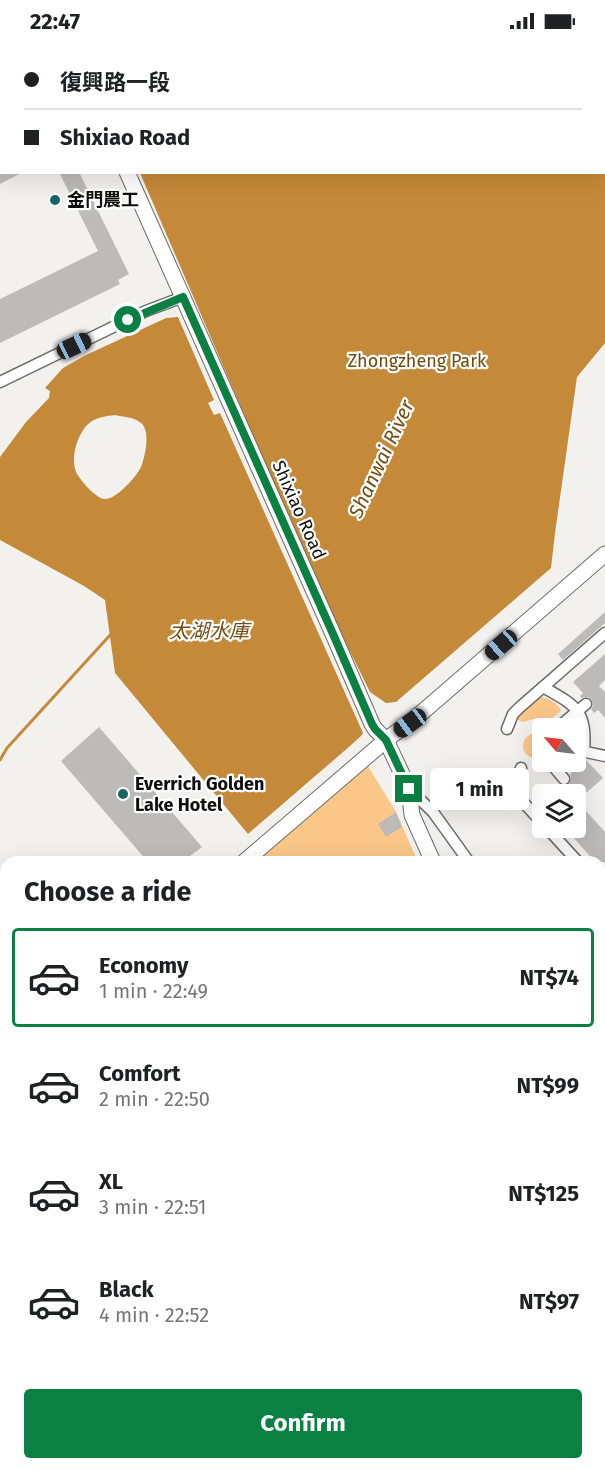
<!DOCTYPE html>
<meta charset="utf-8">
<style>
:root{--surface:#fff;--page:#f2f2f2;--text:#202124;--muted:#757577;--line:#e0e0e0;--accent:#0b8043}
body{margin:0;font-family:"Fira Sans","Noto Sans TC",sans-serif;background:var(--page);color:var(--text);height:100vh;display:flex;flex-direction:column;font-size:22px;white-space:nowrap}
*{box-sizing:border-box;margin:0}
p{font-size:20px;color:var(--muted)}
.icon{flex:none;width:33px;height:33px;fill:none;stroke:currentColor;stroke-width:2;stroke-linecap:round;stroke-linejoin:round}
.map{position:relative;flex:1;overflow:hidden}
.details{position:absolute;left:0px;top:814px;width:606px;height:614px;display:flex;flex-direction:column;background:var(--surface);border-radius:18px 18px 0 0;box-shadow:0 6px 24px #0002}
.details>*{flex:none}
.guide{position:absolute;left:0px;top:0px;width:606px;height:132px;box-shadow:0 6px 24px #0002;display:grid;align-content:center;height:132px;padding:0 24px;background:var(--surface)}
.needle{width:39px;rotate:298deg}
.controls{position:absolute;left:532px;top:676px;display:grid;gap:12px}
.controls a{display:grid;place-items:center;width:54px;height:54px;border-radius:6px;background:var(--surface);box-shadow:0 6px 24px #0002;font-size:30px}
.end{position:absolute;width:27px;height:27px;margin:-14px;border:8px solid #0b8043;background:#fff;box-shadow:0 0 0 3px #fff}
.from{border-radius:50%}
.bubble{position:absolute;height:42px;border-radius:6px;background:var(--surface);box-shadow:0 6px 24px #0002;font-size:20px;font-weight:700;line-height:42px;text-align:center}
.car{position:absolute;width:18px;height:36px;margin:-18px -9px;border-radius:8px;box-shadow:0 0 4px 2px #0007;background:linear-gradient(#222 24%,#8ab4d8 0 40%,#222 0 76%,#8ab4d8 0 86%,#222 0)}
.guide b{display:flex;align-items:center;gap:21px;height:57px;font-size:22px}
.guide b+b{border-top:2px solid var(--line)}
.guide i{width:15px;height:15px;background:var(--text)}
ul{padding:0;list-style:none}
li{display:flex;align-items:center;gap:18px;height:99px;margin:0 12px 9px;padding:0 12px;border:3px solid transparent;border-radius:6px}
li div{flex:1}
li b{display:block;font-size:22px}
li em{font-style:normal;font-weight:700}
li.current{border-color:var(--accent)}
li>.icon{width:54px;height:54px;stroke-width:1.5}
h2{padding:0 24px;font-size:27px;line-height:72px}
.action{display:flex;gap:12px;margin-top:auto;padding:12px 24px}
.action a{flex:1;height:69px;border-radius:6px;background:var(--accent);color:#fff;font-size:24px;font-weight:700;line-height:69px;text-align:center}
.status{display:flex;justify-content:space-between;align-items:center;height:42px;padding:0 30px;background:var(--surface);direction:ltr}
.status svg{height:16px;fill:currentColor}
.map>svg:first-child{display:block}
.green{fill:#fac789}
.water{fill:#c58a39;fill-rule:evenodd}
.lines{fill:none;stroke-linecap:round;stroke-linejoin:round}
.stream{stroke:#c58a39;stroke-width:3}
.building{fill:#bdbbb8}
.street-casing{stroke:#6f6d6a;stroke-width:13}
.secondary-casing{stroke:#6f6d6a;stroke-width:17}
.street{stroke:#fff;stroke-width:10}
.secondary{stroke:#fff;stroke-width:15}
.route{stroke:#0b8043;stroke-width:8}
.poi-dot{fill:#166563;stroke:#fff;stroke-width:2}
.labels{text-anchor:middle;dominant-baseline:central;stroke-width:4.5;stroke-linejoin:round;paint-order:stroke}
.poi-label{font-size:18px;font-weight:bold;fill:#0f0e0d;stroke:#fff;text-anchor:start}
.park-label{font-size:18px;fill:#724a0b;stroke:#fff}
.street-label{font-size:18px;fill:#0f0e0d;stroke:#fff}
.water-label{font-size:20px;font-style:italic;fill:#744c0f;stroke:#fff}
</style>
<div class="status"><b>22:47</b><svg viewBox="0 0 49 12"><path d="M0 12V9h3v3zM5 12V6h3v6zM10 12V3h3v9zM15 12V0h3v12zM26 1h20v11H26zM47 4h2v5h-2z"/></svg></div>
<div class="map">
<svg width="605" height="1427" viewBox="0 0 605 1427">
<rect width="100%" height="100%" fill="#f3f1ee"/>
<g class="green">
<path d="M539,655C547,655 559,661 561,669L547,680C543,678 538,676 534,677C526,678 524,683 517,677V673Z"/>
<path d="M536,690L543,692V715C522,722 514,696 536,690Z"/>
<polygon points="368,724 396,770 418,820 254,820"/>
<polygon points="600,1228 605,1237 605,1414 600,1414"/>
<polygon points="79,1422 399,1422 404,1427 80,1427"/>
<polygon points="433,1422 570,1422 567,1427 437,1427"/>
</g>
<g class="water">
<polygon points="84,0 605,0 605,301 577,335 555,491 551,526 396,660 386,661 370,650 321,551 140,131 604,130 604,2 85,2"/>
<path d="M178,275L214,358L208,361L214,373L220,371L363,691L361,694L350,704L248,792L115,631L105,558L84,544L0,498V415L26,380L49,356L50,349L45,346L63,326L84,314L166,276ZM115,373C123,375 134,375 141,381C151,389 145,415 141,425C137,434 115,459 104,457C96,456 82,440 77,432C69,417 78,388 92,379C99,375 107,374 115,373Z"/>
</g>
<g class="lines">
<polyline class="stream" points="0,718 7,706 112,591"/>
</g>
<g class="building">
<polygon points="0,130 23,130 0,142"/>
<polygon points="59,130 79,130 129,232 118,238 120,242 0,301 0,257 98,209"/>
<polygon points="605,570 605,581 563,618 558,612"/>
<polygon points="605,612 605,638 599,644 605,650 605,676 598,668 594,671 591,667 593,664 592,658 588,655 581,656 580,654 583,651 573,640"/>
<polygon points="99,685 202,805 182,820 148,820 61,719"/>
<polygon points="586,718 603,736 577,759 605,790 605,820 595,820 565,786 576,786 576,753 546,753 559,742 565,744 569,742 571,736 570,732"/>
<polygon points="396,770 402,785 386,795 378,782"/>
</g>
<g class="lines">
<g class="street-casing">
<g id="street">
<polyline points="0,340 146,269 183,255"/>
<path d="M543,645C577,664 587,669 584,710"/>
<polyline points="507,687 513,672 519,666 605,591"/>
<polyline points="556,687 586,662"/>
<polyline points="576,708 605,714"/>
<polyline points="553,724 564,737"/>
<polyline points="521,726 515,742 514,750 543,782"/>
<polyline points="409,747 433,770 469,820"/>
<polyline points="547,786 578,820"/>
<polyline points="600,845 605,850"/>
<polyline points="600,969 605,974"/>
<polyline points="414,1422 419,1427"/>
</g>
</g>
<g class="secondary-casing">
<g id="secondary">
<polyline points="68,0 68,2"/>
<polyline points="127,130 333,592 372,682 375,687 386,698 409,747 412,773 433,820"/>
<polyline points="244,820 386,698 419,673 605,512"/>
<polyline points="0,1032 6,1027"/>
<polyline points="600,1195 605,1205"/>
</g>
</g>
<use href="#street" class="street"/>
<use href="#secondary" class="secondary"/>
</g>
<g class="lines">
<polyline class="route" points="128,278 183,255 333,592 372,682 375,687 386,698 409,747"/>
</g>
<g class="poi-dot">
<circle cx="55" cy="158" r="6"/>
<circle cx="123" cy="752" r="6"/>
</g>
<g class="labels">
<g class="poi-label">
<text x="67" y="158">金門農工</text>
<text x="135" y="742">Everrich Golden<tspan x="135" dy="21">Lake Hotel</tspan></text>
</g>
<g class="park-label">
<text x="417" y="319">Zhongzheng Park</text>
</g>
<g class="street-label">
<text transform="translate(299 468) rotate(66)">Shixiao Road</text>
</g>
<g class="water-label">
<text transform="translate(381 417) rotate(-65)">Shanwai River</text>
<text x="209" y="589">太湖水庫</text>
</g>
</g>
</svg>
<div class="controls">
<a><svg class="needle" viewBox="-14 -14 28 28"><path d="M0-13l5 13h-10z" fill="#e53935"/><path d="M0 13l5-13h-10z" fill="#757577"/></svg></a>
<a><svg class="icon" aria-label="layers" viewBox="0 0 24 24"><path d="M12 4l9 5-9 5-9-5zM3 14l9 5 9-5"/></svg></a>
</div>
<i class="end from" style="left:128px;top:278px"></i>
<i class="end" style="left:409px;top:747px"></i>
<div class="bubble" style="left:430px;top:726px;width:99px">1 min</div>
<i class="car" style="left:74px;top:304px;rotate:65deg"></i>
<i class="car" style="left:501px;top:603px;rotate:229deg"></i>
<i class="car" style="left:410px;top:681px;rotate:234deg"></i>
<div class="guide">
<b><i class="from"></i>復興路一段</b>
<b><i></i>Shixiao Road</b>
</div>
<section class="details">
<h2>Choose a ride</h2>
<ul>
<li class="current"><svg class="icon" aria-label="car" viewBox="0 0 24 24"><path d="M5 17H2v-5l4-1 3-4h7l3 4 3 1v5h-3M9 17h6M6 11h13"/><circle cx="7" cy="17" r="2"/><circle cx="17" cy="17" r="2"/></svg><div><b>Economy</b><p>1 min · 22:49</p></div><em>NT$74</em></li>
<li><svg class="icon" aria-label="car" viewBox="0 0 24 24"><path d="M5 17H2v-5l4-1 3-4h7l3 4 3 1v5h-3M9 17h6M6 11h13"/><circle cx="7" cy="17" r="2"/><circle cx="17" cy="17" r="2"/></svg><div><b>Comfort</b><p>2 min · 22:50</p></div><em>NT$99</em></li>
<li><svg class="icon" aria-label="car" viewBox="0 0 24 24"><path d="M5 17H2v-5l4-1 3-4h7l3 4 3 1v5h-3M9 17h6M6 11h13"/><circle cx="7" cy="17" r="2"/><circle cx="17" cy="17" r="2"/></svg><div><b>XL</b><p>3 min · 22:51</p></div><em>NT$125</em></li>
<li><svg class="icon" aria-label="car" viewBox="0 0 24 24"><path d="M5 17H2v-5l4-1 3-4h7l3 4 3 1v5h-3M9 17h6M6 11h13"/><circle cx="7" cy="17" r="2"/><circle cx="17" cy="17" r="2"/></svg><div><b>Black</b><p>4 min · 22:52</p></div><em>NT$97</em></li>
</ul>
<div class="action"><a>Confirm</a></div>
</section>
</div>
